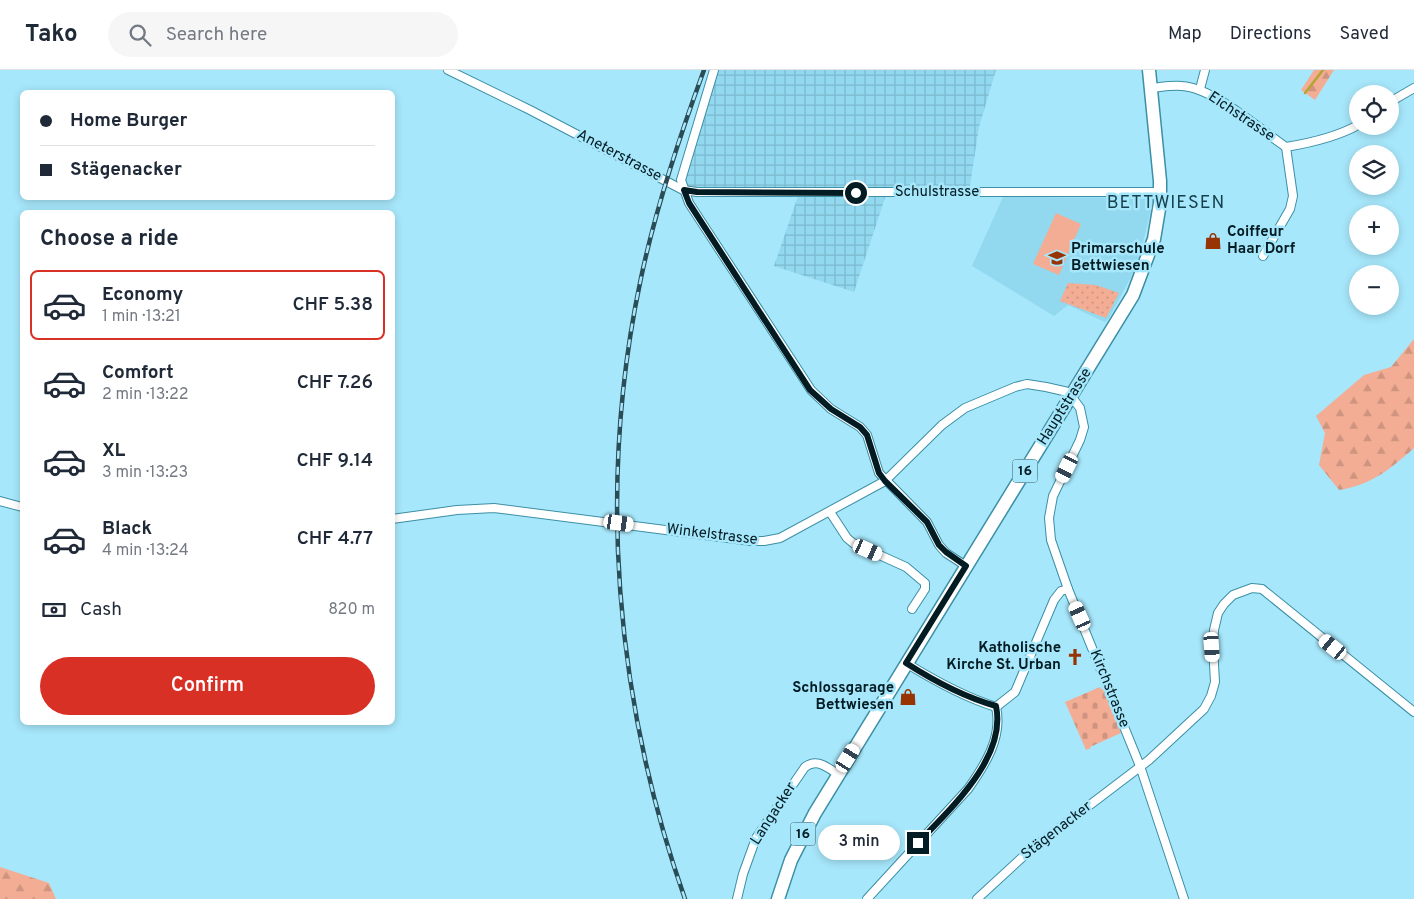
<!DOCTYPE html>
<meta charset="utf-8">
<style>
:root{--surface:#fff;--page:#f6f6f7;--text:#1f2937;--muted:#747a83;--line:#e0e1e3;--accent:#d93025}
body{margin:0;font-family:Overpass,sans-serif;background:var(--page);color:var(--text);height:100vh;display:flex;flex-direction:column;font-size:19px;white-space:nowrap}
*{box-sizing:border-box;margin:0}
p{font-size:16px;color:var(--muted)}
.icon{flex:none;width:28px;height:28px;fill:none;stroke:currentColor;stroke-width:2;stroke-linecap:round;stroke-linejoin:round}
.map{position:relative;flex:1;overflow:hidden}
.panel{position:absolute;left:20px;top:140px;width:375px;height:515px;display:flex;flex-direction:column;background:var(--surface);border-radius:8px;box-shadow:0 2px 8px #0003}
.panel>*{flex:none}
.top-card{position:absolute;left:20px;top:20px;width:375px;height:110px;border-radius:8px;box-shadow:0 2px 8px #0003;display:grid;align-content:center;height:110px;padding:0 20px;background:var(--surface)}
.tools{position:absolute;left:1349px;top:15px;display:grid;gap:10px}
.tools a{display:grid;place-items:center;width:50px;height:50px;border-radius:50%;background:var(--surface);box-shadow:0 2px 8px #0003;font-size:25px}
.end{position:absolute;width:22px;height:22px;margin:-11px;border:6px solid #031c23;background:#fff;box-shadow:0 0 0 2px #fff}
.from{border-radius:50%}
.bubble{position:absolute;height:35px;border-radius:18px;background:var(--surface);box-shadow:0 2px 8px #0003;font-size:16px;font-weight:600;line-height:35px;text-align:center}
.car{position:absolute;width:15px;height:30px;margin:-15px -8px;border-radius:6px;box-shadow:0 0 4px 1px #0007;background:linear-gradient(#fff 24%,#345 0 40%,#fff 0 76%,#345 0 86%,#fff 0)}
.top-card b{display:flex;align-items:center;gap:18px;height:48px;font-size:19px}
.top-card b+b{border-top:1px solid var(--line)}
.top-card i{width:12px;height:12px;background:var(--text)}
ul{padding:0;list-style:none}
li{display:flex;align-items:center;gap:15px;height:70px;margin:0 10px 8px;padding:0 10px;border:2px solid transparent;border-radius:8px}
li div{flex:1}
li b{display:block;font-size:19px}
li em{font-style:normal;font-weight:600}
li.on{border-color:var(--accent)}
li>.icon{width:45px;height:45px;stroke-width:1.5}
h2{padding:0 20px;font-size:22px;line-height:60px}
.pay{display:flex;align-items:center;gap:12px;height:55px;padding:0 20px;font-size:19px}
.pay p{margin-inline-start:auto}
.cta{display:flex;gap:10px;margin-top:auto;padding:10px 20px}
.cta a{flex:1;height:58px;border-radius:30px;background:var(--accent);color:#fff;font-size:20px;font-weight:600;line-height:58px;text-align:center}
header{display:flex;align-items:center;gap:30px;box-sizing:border-box;height:70px;padding:0 25px;background:var(--surface);border-bottom:1px solid var(--line)}
header strong{font-size:24px}
nav{display:flex;gap:28px;margin-inline-start:auto;font-size:18px}
.search{width:350px;height:45px;background:var(--page);display:flex;align-items:center;gap:12px;box-sizing:border-box;padding:0 18px;border-radius:28px;color:var(--muted);font-size:19px}
.map>svg:first-child{display:block}
.built{fill:#92d8ef}
.industrial{fill:url(#industrial-grid)}
.green{fill:#f3ad94}
.forest{fill:url(#forest-firs)}
.cemetery{fill:url(#cemetery-stones)}
.park{fill:url(#park-dots)}
.lines{fill:none;stroke-linecap:round;stroke-linejoin:round}
.stream{stroke:#b5a334;stroke-width:2.5}
.minor-casing{stroke:#3b8fa6;stroke-width:10}
.primary-casing{stroke:#3b8fa6;stroke-width:15}
.minor{stroke:#fff;stroke-width:8}
.primary{stroke:#fff;stroke-width:12}
.rail-casing{stroke:#2a4c56;stroke-width:4.5}
.rail{stroke:#a7e7fb;stroke-width:2.5;stroke-dasharray:8;stroke-linecap:butt}
.route{stroke:#031c23;stroke-width:6}
.labels{text-anchor:middle;dominant-baseline:central;stroke-width:5;stroke-linejoin:round;paint-order:stroke}
.shield{fill:#a7e7fb;stroke:#345964;stroke-width:1}
.shield-label{font-size:14px;font-weight:bold;fill:#031c23}
.street-label{font-size:15px;fill:#031c23;stroke:#a7e7fb}
.poi-label{font-size:15px;font-weight:bold;fill:#031c23;stroke:#a7e7fb;text-anchor:start}
.quarter-label{font-size:18px;letter-spacing:1px;fill:#14414d;stroke:#a7e7fb}
</style>
<header>
<strong>Tako</strong>
<div class="search"><svg class="icon" aria-label="search" viewBox="0 0 24 24"><circle cx="10" cy="10" r="6"/><path d="M15 15l6 6"/></svg>Search here</div>
<nav><a>Map</a><a>Directions</a><a>Saved</a></nav>
</header>
<div class="map">
<svg width="1414" height="829" viewBox="0 0 1414 829">
<defs>
<pattern id="industrial-grid" width="8" height="8" patternUnits="userSpaceOnUse" patternTransform="scale(1.25)"><rect width="8" height="8" fill="#92d8ef"/><path d="M0 4h8M4 0v8" fill="none" stroke="#7cb9cd"/></pattern>
<pattern id="forest-firs" width="22" height="20" patternUnits="userSpaceOnUse" patternTransform="scale(1.25)"><rect width="22" height="20" fill="#f3ad94"/><path d="M5 1l3.5 6h-7zM16 11l3.5 6h-7z" fill="#cf947f"/></pattern>
<pattern id="cemetery-stones" width="16" height="16" patternUnits="userSpaceOnUse" patternTransform="scale(1.25)"><rect width="16" height="16" fill="#f3ad94"/><path d="M2 7V4a2 2 0 0 1 4 0v3zM10 15v-3a2 2 0 0 1 4 0v3z" fill="#cf947f"/></pattern>
<pattern id="park-dots" width="8" height="8" patternUnits="userSpaceOnUse" patternTransform="scale(1.25)"><rect width="8" height="8" fill="#f3ad94"/><path d="M2 2h.1M6 6h.1" fill="none" stroke="#cf947f" stroke-width="1.8" stroke-linecap="round"/></pattern>
</defs>
<rect width="100%" height="100%" fill="#a7e7fb"/>
<polygon class="built" points="1003,127 1145,128 1152,135 1138,194 1109,248 1105,252 1068,235 1054,246 972,196"/>
<g class="industrial">
<polygon points="714,0 996,0 979,57 969,122 683,120 681,110"/>
<polygon points="886,125 854,222 774,196 798,126"/>
</g>
<polygon class="green" points="1056,143 1081,154 1059,205 1033,194"/>
<g class="forest">
<polygon points="1314,0 1334,0 1315,30 1301,20"/>
<path d="M1414,269V378C1390,399 1372,415 1339,420L1319,395L1325,363L1316,346L1364,305L1391,297Z"/>
<polygon points="0,797 49,813 56,829 0,829"/>
</g>
<polygon class="cemetery" points="1100,617 1101,619 1104,619 1121,663 1090,677 1091,678 1086,680 1065,632"/>
<polygon class="park" points="1068,213 1096,215 1119,223 1106,248 1060,231"/>
<g class="lines">
<polyline class="stream" points="1305,23 1323,0"/>
<g class="minor-casing">
<g id="minor">
<polyline points="448,0 530,40 683,120 697,122 1160,122"/>
<polyline points="714,0 681,110 689,133 811,320 831,339 860,357 867,365 879,403 927,452 939,475 946,483 966,496"/>
<path d="M1151,18C1161,17 1172,15 1182,16C1214,18 1259,59 1286,77C1310,73 1337,67 1358,55"/>
<polyline points="1200,19 1205,0"/>
<polyline points="1390,32 1414,18"/>
<polyline points="1263,186 1290,139 1293,126 1286,77"/>
<polyline points="0,431 22,437"/>
<polyline points="830,442 847,468 853,473 906,497 925,513 925,519 912,539"/>
<polyline points="392,449 457,440 494,438 751,471 764,471 780,468 885,411 942,355 965,338 1015,317 1027,314 1046,317 1068,322 1080,338 1084,357 1080,370 1053,426 1049,448 1051,470 1068,519 1140,696 1184,829"/>
<path d="M906,593C935,611 964,627 996,637L1015,622L1054,530L1061,521L1068,519"/>
<path d="M737,829L743,804L756,768L805,697C817,688 826,697 838,704"/>
<path d="M867,829L968,719C985,695 1003,667 996,637"/>
<polyline points="977,829 1028,782 1149,690 1204,639 1211,626 1215,612 1213,577 1214,560 1218,543 1224,534 1233,525 1252,518 1262,519 1414,642"/>
</g>
</g>
<g class="primary-casing">
<polyline id="primary" points="778,829 791,790 815,743 1133,225 1154,169 1160,133 1160,111 1149,0"/>
</g>
<use href="#minor" class="minor"/>
<use href="#primary" class="primary"/>
<g class="rail-casing">
<path id="rail" d="M685,829C615,630 597,414 641,208C656,137 679,68 704,0"/>
</g>
<use href="#rail" class="rail"/>
</g>
<g class="lines">
<path class="route" d="M856,123L697,122L684,120L689,133L810,320L831,339L860,357L867,365L879,403L885,411L927,452L939,475L946,482L966,496L906,593C934,611 964,627 996,636C1007,688 950,739 918,773"/>
</g>
<defs>
<g id="shop-bare" transform="scale(1.35)"><path d="M-5-2.5h2.3a2.7 3.5 0 0 1 5.4 0H5L5.5 6h-11ZM-1.5-2.5h3a1.5 2.3 0 0 0-3 0Z" fill="#983303" stroke="#a7e7fb" stroke-width="2.5" paint-order="stroke"/></g>
<g id="school-bare" transform="scale(1.35)"><path d="M0-5L7-2L0 1L-7-2ZM-4 1L0 2.5L4 1V4Q0 6-4 4Z" fill="#983303" stroke="#a7e7fb" stroke-width="2.5" paint-order="stroke"/></g>
<g id="church-bare" transform="scale(1.35)"><path d="M-1.2-6h2.4v3.5h3.3v2.4h-3.3V6h-2.4V-.1h-3.3v-2.4h3.3Z" fill="#983303" stroke="#a7e7fb" stroke-width="2.5" paint-order="stroke"/></g>
</defs>
<g fill-rule="evenodd">
<use href="#shop-bare" x="1213" y="171"/>
<use href="#school-bare" x="1057" y="188"/>
<use href="#church-bare" x="1075" y="587"/>
<use href="#shop-bare" x="908" y="627"/>
</g>
<g class="labels">
<g class="shield">
<rect x="1012.5" y="389.5" width="25" height="23" rx="4"/>
<rect x="790.5" y="752.5" width="25" height="23" rx="4"/>
</g>
<g class="shield-label">
<text x="1025" y="401">16</text>
<text x="803" y="764">16</text>
</g>
<g class="street-label">
<text transform="translate(1241 47) rotate(34)">Eichstrasse</text>
<text transform="translate(619 86) rotate(28)">Aneterstrasse</text>
<text x="937" y="122">Schulstrasse</text>
<text transform="translate(1065 337) rotate(-58)">Hauptstrasse</text>
<text transform="translate(712 465) rotate(7)">Winkelstrasse</text>
<text transform="translate(1109 619) rotate(68)">Kirchstrasse</text>
<text transform="translate(774 744) rotate(-57)">Langacker</text>
<text transform="translate(1057 761) rotate(-38)">Stägenacker</text>
</g>
<g class="poi-label">
<text x="1227" y="162">Coiffeur<tspan x="1227" dy="17">Haar Dorf</tspan></text>
<text x="1071" y="179">Primarschule<tspan x="1071" dy="17">Bettwiesen</tspan></text>
<text x="1061" y="578" text-anchor="end">Katholische<tspan x="1061" dy="17">Kirche St. Urban</tspan></text>
<text x="894" y="618" text-anchor="end">Schlossgarage<tspan x="894" dy="17">Bettwiesen</tspan></text>
</g>
<g class="quarter-label">
<text x="1166" y="133">BETTWIESEN</text>
</g>
</g>
</svg>
<div class="tools">
<a><svg class="icon" aria-label="locate" viewBox="0 0 24 24"><circle cx="12" cy="12" r="6"/><path d="M12 2v4M12 18v4M2 12h4M18 12h4"/></svg></a>
<a><svg class="icon" aria-label="layers" viewBox="0 0 24 24"><path d="M12 4l9 5-9 5-9-5zM3 14l9 5 9-5"/></svg></a>
<a>+</a>
<a>−</a>
</div>
<i class="end from" style="left:856px;top:123px"></i>
<i class="end" style="left:918px;top:773px"></i>
<div class="bubble" style="left:818px;top:755px;width:82px">3 min</div>
<i class="car" style="left:1067px;top:398px;rotate:206deg"></i>
<i class="car" style="left:619px;top:453px;rotate:98deg"></i>
<i class="car" style="left:868px;top:480px;rotate:114deg"></i>
<i class="car" style="left:1080px;top:546px;rotate:336deg"></i>
<i class="car" style="left:1212px;top:577px;rotate:176deg"></i>
<i class="car" style="left:1333px;top:577px;rotate:309deg"></i>
<i class="car" style="left:848px;top:688px;rotate:32deg"></i>
<div class="top-card">
<b><i class="from"></i>Home Burger</b>
<b><i></i>Stägenacker</b>
</div>
<section class="panel">
<h2>Choose a ride</h2>
<ul>
<li class="on"><svg class="icon" aria-label="car" viewBox="0 0 24 24"><path d="M5 17H2v-5l4-1 3-4h7l3 4 3 1v5h-3M9 17h6M6 11h13"/><circle cx="7" cy="17" r="2"/><circle cx="17" cy="17" r="2"/></svg><div><b>Economy</b><p>1 min · 13:21</p></div><em>CHF 5.38</em></li>
<li><svg class="icon" aria-label="car" viewBox="0 0 24 24"><path d="M5 17H2v-5l4-1 3-4h7l3 4 3 1v5h-3M9 17h6M6 11h13"/><circle cx="7" cy="17" r="2"/><circle cx="17" cy="17" r="2"/></svg><div><b>Comfort</b><p>2 min · 13:22</p></div><em>CHF 7.26</em></li>
<li><svg class="icon" aria-label="car" viewBox="0 0 24 24"><path d="M5 17H2v-5l4-1 3-4h7l3 4 3 1v5h-3M9 17h6M6 11h13"/><circle cx="7" cy="17" r="2"/><circle cx="17" cy="17" r="2"/></svg><div><b>XL</b><p>3 min · 13:23</p></div><em>CHF 9.14</em></li>
<li><svg class="icon" aria-label="car" viewBox="0 0 24 24"><path d="M5 17H2v-5l4-1 3-4h7l3 4 3 1v5h-3M9 17h6M6 11h13"/><circle cx="7" cy="17" r="2"/><circle cx="17" cy="17" r="2"/></svg><div><b>Black</b><p>4 min · 13:24</p></div><em>CHF 4.77</em></li>
</ul>
<div class="pay"><svg class="icon" aria-label="cash" viewBox="0 0 24 24"><path d="M3 7h18v10H3z"/><circle cx="12" cy="12" r="2"/></svg>Cash<p>820 m</p></div>
<div class="cta"><a>Confirm</a></div>
</section>
</div>
